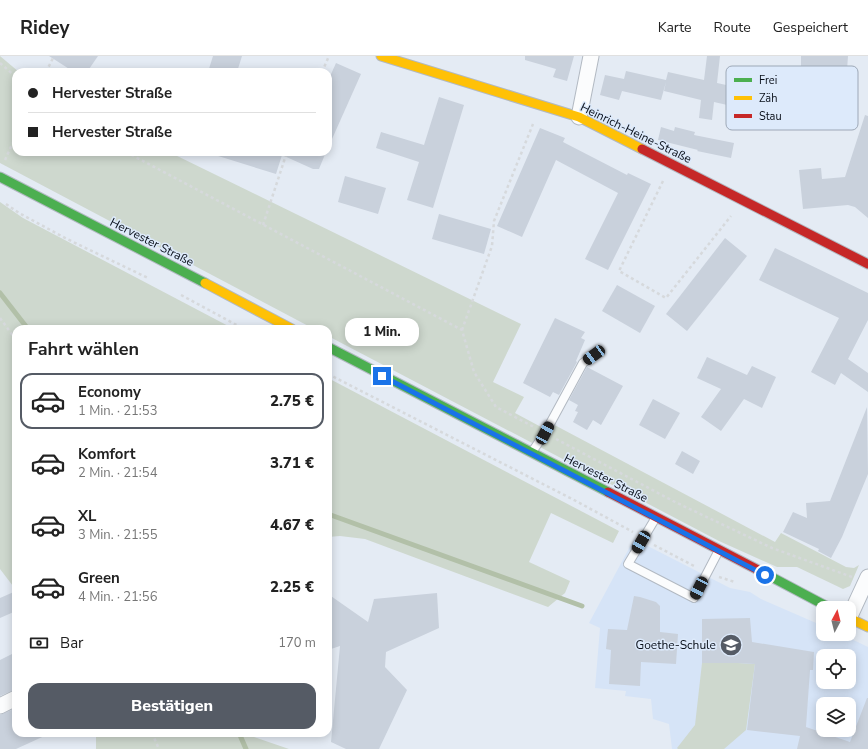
<!DOCTYPE html>
<html lang="de">
<meta charset="utf-8">
<style>
:root{--surface:#fff;--page:#f2f2f2;--text:#222;--muted:#767676;--line:#e0e0e0;--accent:#555b65}
body{margin:0;font-family:"Nunito Sans",sans-serif;background:var(--page);color:var(--text);height:100vh;display:flex;flex-direction:column;font-size:15px;white-space:nowrap}
*{box-sizing:border-box;margin:0}
p{font-size:13px;color:var(--muted)}
.icon{flex:none;width:22px;height:22px;fill:none;stroke:currentColor;stroke-width:2;stroke-linecap:round;stroke-linejoin:round}
.map{position:relative;flex:1;overflow:hidden}
.sheet{position:absolute;left:12px;top:269px;width:320px;height:412px;display:flex;flex-direction:column;background:var(--surface);border-radius:12px;box-shadow:0 2px 10px #0003}
.sheet>*{flex:none}
.guide{position:absolute;left:12px;top:12px;width:320px;height:88px;border-radius:12px;box-shadow:0 2px 10px #0003;display:grid;align-content:center;height:88px;padding:0 16px;background:var(--surface)}
.needle{width:26px;rotate:7deg}
.buttons{position:absolute;left:816px;top:545px;display:grid;gap:8px}
.buttons a{display:grid;place-items:center;width:40px;height:40px;border-radius:8px;background:var(--surface);box-shadow:0 2px 10px #0003;font-size:20px}
.end{position:absolute;width:18px;height:18px;margin:-9px;border:5px solid #1a73e8;background:#fff;box-shadow:0 0 0 2px #fff}
.from{border-radius:50%}
.bubble{position:absolute;height:28px;border-radius:12px;background:var(--surface);box-shadow:0 2px 10px #0003;font-size:13px;font-weight:800;line-height:28px;text-align:center}
.car{position:absolute;width:12px;height:24px;margin:-12px -6px;border-radius:5px;box-shadow:0 0 3px 1px #0007;background:linear-gradient(#222 24%,#8ab4d8 0 40%,#222 0 76%,#8ab4d8 0 86%,#222 0)}
.guide b{display:flex;align-items:center;gap:14px;height:38px;font-size:15px}
.guide b+b{border-top:1px solid var(--line)}
.guide i{width:10px;height:10px;background:var(--text)}
ul{padding:0;list-style:none}
li{display:flex;align-items:center;gap:12px;height:56px;margin:0 8px 6px;padding:0 8px;border:2px solid transparent;border-radius:12px}
li div{flex:1}
li b{display:block;font-size:15px}
li em{font-style:normal;font-weight:800}
li.current{border-color:var(--accent)}
li>.icon{width:36px;height:36px;stroke-width:1.5}
h2{padding:0 16px;font-size:18px;line-height:48px}
.pay{display:flex;align-items:center;gap:10px;height:44px;padding:0 16px;font-size:15px}
.pay p{margin-inline-start:auto}
.button{display:flex;gap:8px;margin-top:auto;padding:8px 16px}
.button a{flex:1;height:46px;border-radius:12px;background:var(--accent);color:#fff;font-size:16px;font-weight:800;line-height:46px;text-align:center}
header{display:flex;align-items:center;gap:24px;box-sizing:border-box;height:56px;padding:0 20px;background:var(--surface);border-bottom:1px solid var(--line)}
header strong{font-size:19px}
nav{display:flex;gap:22px;margin-inline-start:auto;font-size:14px}
.map>svg:first-child{display:block}
.built{fill:#d6e4f7;fill-rule:evenodd}
.green{fill:#ced8ce}
.lines{fill:none;stroke-linecap:round;stroke-linejoin:round}
.stream{stroke:#b2c0a8;stroke-width:5}
.building{fill:#c9d1dc}
.lane-casing{stroke:#b2b9c2;stroke-width:10}
.street-casing{stroke:#b2b9c2;stroke-width:17}
.fast-casing{stroke:#b2b9c2;stroke-width:11}
.slow-casing{stroke:#b2b9c2;stroke-width:11}
.jam-casing{stroke:#b2b9c2;stroke-width:11}
.path{stroke:#d6d9dc;stroke-width:2.5;stroke-dasharray:3 3;stroke-linecap:butt}
.lane{stroke:#fbfcfd;stroke-width:8}
.street{stroke:#fbfcfd;stroke-width:15}
.fast{stroke:#4caf50;stroke-width:9}
.slow{stroke:#ffc107;stroke-width:9}
.jam{stroke:#c62828;stroke-width:9}
.route{stroke:#1a73e8;stroke-width:5}
.labels{text-anchor:middle;dominant-baseline:central;stroke-width:3;stroke-linejoin:round;paint-order:stroke}
.street-label{font-size:12px;fill:#080e18;stroke:#ddeafb}
.poi-label{font-size:12px;fill:#080e18;stroke:#ddeafb;text-anchor:end}
.key{fill:#ddeafb;stroke:#9da8b7;stroke-width:1}
.key-label{font-size:11px;fill:#080e18}
</style>
<header>
<strong>Ridey</strong>
<nav><a>Karte</a><a>Route</a><a>Gespeichert</a></nav>
</header>
<div class="map">
<svg width="868" height="693" viewBox="0 0 868 693">
<rect width="100%" height="100%" fill="#e4ebf4"/>
<path class="built" d="M634,483L730,532L750,536L761,543L823,570V578H841L868,591V693H672L669,668L653,663L651,643L625,640L626,635L595,632L600,572L589,567ZM823,600H849V626H823ZM823,648H849V674H823Z"/>
<g class="green">
<polygon points="0,0 19,16 16,16 16,96 169,96 521,268 493,326 524,341 515,357 543,372 547,365 775,486 781,477 846,511 854,512 859,509 850,530 843,533 797,511 777,511 719,485 328,280 328,273 314,273 0,107"/>
<polygon points="0,146 23,162 234,273 16,273 16,534 0,513"/>
<polygon points="328,322 619,475 613,487 551,457 529,506 570,525 565,537 548,551 365,483 340,480 328,481"/>
<polygon points="702,607 738,607 755,608 746,674 724,693 678,693 677,692 695,669"/>
<polygon points="96,677 255,677 254,681 289,693 96,693"/>
</g>
<g class="lines">
<g class="stream">
<polyline points="0,237 28,273"/>
<polyline points="328,458 582,550"/>
<polyline points="239,677 246,693"/>
</g>
</g>
<g class="building">
<polygon points="49,0 98,0 87,16 74,16"/>
<polygon points="213,0 242,0 237,16 208,16"/>
<polygon points="525,0 574,0 567,25 553,21 556,13 525,4"/>
<polygon points="707,0 720,0 717,27 776,40 772,59 714,46 712,64 699,62 701,44 664,35 666,26 661,44 622,35 619,44 600,39 605,19 624,23 626,15 666,24 668,16 704,24"/>
<polygon points="801,0 848,0 847,14 801,10"/>
<polygon points="336,7 361,18 328,92 328,25"/>
<polygon points="439,41 464,49 433,152 407,144 419,106 376,92 381,76 424,89"/>
<polygon points="865,59 868,60 868,162 855,151 848,149 803,153 799,114 821,112 822,123 845,121"/>
<polygon points="661,71 674,75 675,71 695,76 694,79 734,87 731,102 697,95 698,94 658,84"/>
<polygon points="540,72 565,82 563,86 627,119 628,117 651,128 608,214 585,203 618,137 556,104 522,181 497,170"/>
<polygon points="215,96 326,96 319,113 313,113 282,99 276,118 215,99"/>
<polygon points="345,120 386,132 378,158 338,146"/>
<polygon points="439,158 491,173 484,198 432,183"/>
<polygon points="725,182 747,200 687,275 666,258"/>
<polygon points="775,192 868,237 868,264 848,303 868,317 868,336 841,317 835,329 811,316 839,262 759,224"/>
<polygon points="617,229 655,250 640,277 602,255"/>
<polygon points="555,262 585,276 581,282 585,284 576,305 577,306 559,339 553,336 550,341 523,327"/>
<polygon points="707,301 747,319 752,310 776,321 762,352 744,343 721,375 701,361 721,333 697,322"/>
<polygon points="587,311 623,330 601,369 593,364 587,374 573,366 578,356 575,355 578,349 569,344"/>
<polygon points="653,343 680,357 665,383 639,369"/>
<polygon points="867,351 868,418 842,481 831,502 818,495 819,493 783,476 793,456 807,462 806,447 830,445"/>
<polygon points="682,395 700,405 693,418 675,408"/>
<polygon points="16,535 16,555 0,562 0,542"/>
<polygon points="437,537 439,572 386,596 385,611 407,634 379,693 346,693 331,686 340,590 328,594 328,538 368,566 374,543"/>
<polygon points="634,540 640,541 656,546 660,550 660,576 678,578 676,608 641,606 640,630 609,628 611,594 606,593 608,573 627,574"/>
<polygon points="750,562 752,586 814,596 813,614 810,614 806,671 850,686 867,642 868,642 868,693 797,693 800,680 747,674 755,608 738,607 702,607 702,563"/>
<polygon points="16,596 16,633 0,640 0,604"/>
<polygon points="16,652 16,677 51,677 16,693 0,693 0,659"/>
</g>
<g class="lines">
<g class="lane-casing">
<g id="lane">
<polyline points="532,396 545,377 583,307 594,299"/>
<polyline points="655,463 628,508 694,542 718,496"/>
</g>
</g>
<g class="street-casing">
<g id="street">
<polyline points="579,61 591,0"/>
<polyline points="849,562 868,521"/>
<polyline points="0,650 16,642"/>
</g>
</g>
<g class="fast-casing">
<g id="fast">
<polyline points="0,121 205,227"/>
<polyline points="328,291 608,436"/>
<polyline points="764,517 830,552"/>
</g>
</g>
<g class="slow-casing">
<g id="slow">
<polyline points="381,0 579,61 642,93"/>
<polyline points="205,227 292,273"/>
<polyline points="849,562 868,571"/>
</g>
</g>
<g class="jam-casing">
<g id="jam">
<polyline points="642,93 868,208"/>
<polyline points="608,436 764,517"/>
</g>
</g>
<g class="path">
<polyline points="0,7 16,21"/>
<polyline points="46,16 54,0"/>
<polyline points="322,16 329,0"/>
<polyline points="126,96 462,274 474,316 496,351 534,371"/>
<polyline points="5,104 16,80"/>
<polyline points="663,125 619,215 666,242 731,160"/>
<polyline points="6,148 19,157 67,183 148,222"/>
<polyline points="263,169 287,96"/>
<polyline points="181,239 244,273"/>
<polyline points="0,262 16,284"/>
<polyline points="462,274 492,190 494,165 533,68"/>
<polyline points="328,318 576,445 633,476"/>
<polyline points="556,383 675,446 772,492 852,521"/>
<polyline points="654,489 696,511"/>
<polyline points="719,521 735,526"/>
<polyline points="152,677 159,693"/>
</g>
<use href="#lane" class="lane"/>
<use href="#street" class="street"/>
<use href="#fast" class="fast"/>
<use href="#slow" class="slow"/>
<use href="#jam" class="jam"/>
</g>
<g class="lines">
<polyline class="route" points="382,320 765,519"/>
</g>
<defs>
<g id="school-disc" transform="scale(1.15)"><circle r="9.5" fill="#555b65" stroke="#ddeafb"/><path d="M0-5L7-2L0 1L-7-2ZM-4 1L0 2.5L4 1V4Q0 6-4 4Z" fill="#fff"/></g>
</defs>
<g fill-rule="evenodd">
<use href="#school-disc" x="731" y="589"/>
</g>
<g class="labels">
<g class="street-label">
<text transform="translate(636 77) rotate(26)">Heinrich-Heine-Straße</text>
<text transform="translate(152 186) rotate(27)">Hervester Straße</text>
<text transform="translate(606 422) rotate(27)">Hervester Straße</text>
</g>
<g class="poi-label">
<text x="716" y="589">Goethe-Schule</text>
</g>
</g>
<rect x="726" y="10" width="132" height="64" rx="6" class="key"/>
<rect x="734" y="22" width="18" height="4" fill="#4caf50"/>
<rect x="734" y="40" width="18" height="4" fill="#ffc107"/>
<rect x="734" y="58" width="18" height="4" fill="#c62828"/>
<g class="key-label">
<text x="759" y="28">Frei</text>
<text x="759" y="46">Zäh</text>
<text x="759" y="64">Stau</text>
</g>
</svg>
<div class="buttons">
<a><svg class="needle" viewBox="-14 -14 28 28"><path d="M0-13l5 13h-10z" fill="#e53935"/><path d="M0 13l5-13h-10z" fill="#767676"/></svg></a>
<a><svg class="icon" aria-label="locate" viewBox="0 0 24 24"><circle cx="12" cy="12" r="6"/><path d="M12 2v4M12 18v4M2 12h4M18 12h4"/></svg></a>
<a><svg class="icon" aria-label="layers" viewBox="0 0 24 24"><path d="M12 4l9 5-9 5-9-5zM3 14l9 5 9-5"/></svg></a>
</div>
<i class="end from" style="left:765px;top:519px"></i>
<i class="end" style="left:382px;top:320px"></i>
<div class="bubble" style="left:345px;top:262px;width:74px">1 Min.</div>
<i class="car" style="left:594px;top:299px;rotate:234deg"></i>
<i class="car" style="left:545px;top:377px;rotate:28deg"></i>
<i class="car" style="left:641px;top:486px;rotate:210deg"></i>
<i class="car" style="left:699px;top:532px;rotate:207deg"></i>
<div class="guide">
<b><i class="from"></i>Hervester Straße</b>
<b><i></i>Hervester Straße</b>
</div>
<section class="sheet">
<h2>Fahrt wählen</h2>
<ul>
<li class="current"><svg class="icon" aria-label="car" viewBox="0 0 24 24"><path d="M5 17H2v-5l4-1 3-4h7l3 4 3 1v5h-3M9 17h6M6 11h13"/><circle cx="7" cy="17" r="2"/><circle cx="17" cy="17" r="2"/></svg><div><b>Economy</b><p>1 Min. · 21:53</p></div><em>2.75 €</em></li>
<li><svg class="icon" aria-label="car" viewBox="0 0 24 24"><path d="M5 17H2v-5l4-1 3-4h7l3 4 3 1v5h-3M9 17h6M6 11h13"/><circle cx="7" cy="17" r="2"/><circle cx="17" cy="17" r="2"/></svg><div><b>Komfort</b><p>2 Min. · 21:54</p></div><em>3.71 €</em></li>
<li><svg class="icon" aria-label="car" viewBox="0 0 24 24"><path d="M5 17H2v-5l4-1 3-4h7l3 4 3 1v5h-3M9 17h6M6 11h13"/><circle cx="7" cy="17" r="2"/><circle cx="17" cy="17" r="2"/></svg><div><b>XL</b><p>3 Min. · 21:55</p></div><em>4.67 €</em></li>
<li><svg class="icon" aria-label="car" viewBox="0 0 24 24"><path d="M5 17H2v-5l4-1 3-4h7l3 4 3 1v5h-3M9 17h6M6 11h13"/><circle cx="7" cy="17" r="2"/><circle cx="17" cy="17" r="2"/></svg><div><b>Green</b><p>4 Min. · 21:56</p></div><em>2.25 €</em></li>
</ul>
<div class="pay"><svg class="icon" aria-label="cash" viewBox="0 0 24 24"><path d="M3 7h18v10H3z"/><circle cx="12" cy="12" r="2"/></svg>Bar<p>170 m</p></div>
<div class="button"><a>Bestätigen</a></div>
</section>
</div>
